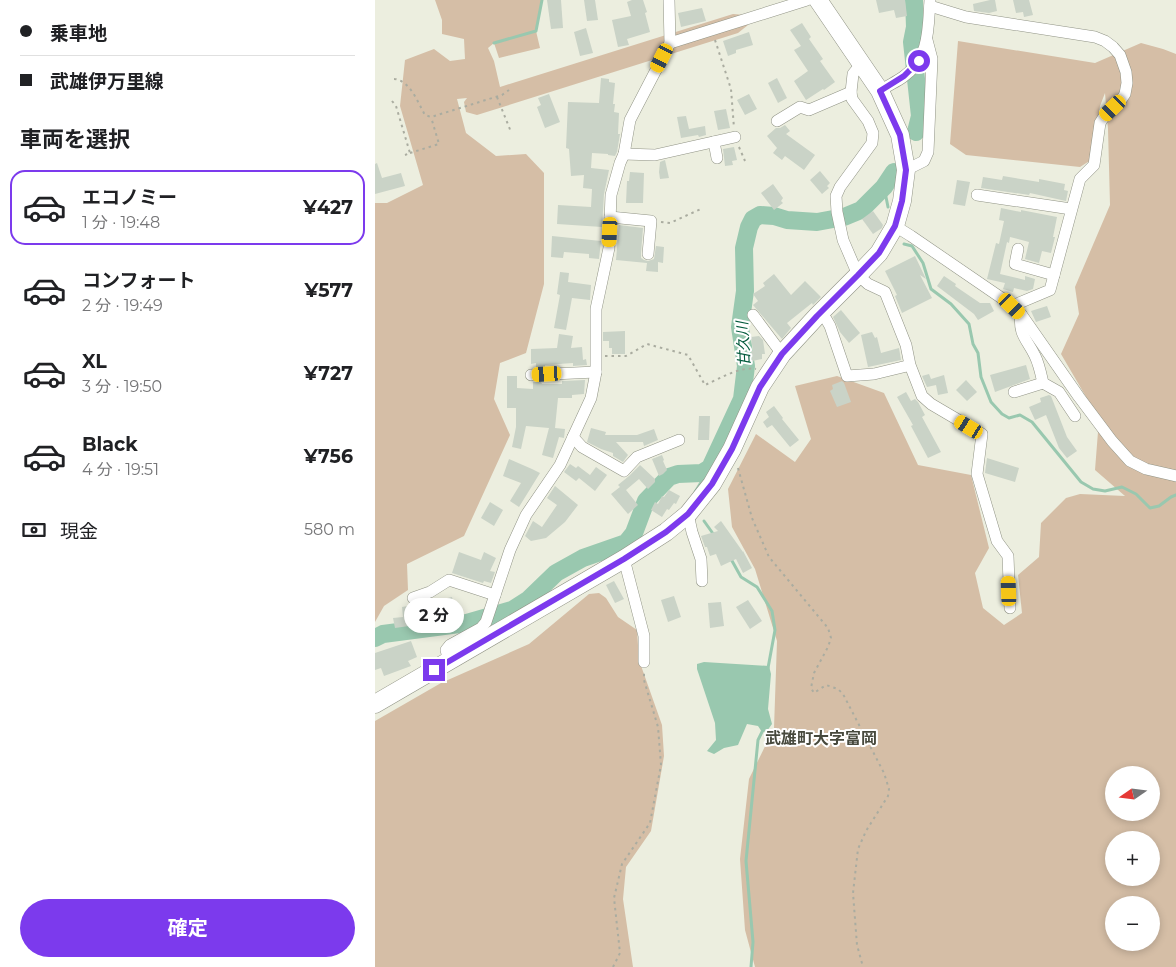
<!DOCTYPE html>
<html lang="ja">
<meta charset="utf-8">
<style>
:root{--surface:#fff;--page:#f2f2f2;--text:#202124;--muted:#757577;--line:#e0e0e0;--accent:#7c3aed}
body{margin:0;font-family:Montserrat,"Noto Sans JP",sans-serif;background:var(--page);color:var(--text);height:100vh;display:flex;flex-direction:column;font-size:19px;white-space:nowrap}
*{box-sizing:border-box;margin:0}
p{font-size:16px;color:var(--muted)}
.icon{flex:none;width:28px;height:28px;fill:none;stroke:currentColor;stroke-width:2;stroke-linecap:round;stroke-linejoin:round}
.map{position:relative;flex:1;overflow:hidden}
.sheet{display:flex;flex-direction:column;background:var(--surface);width:375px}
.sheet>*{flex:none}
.banner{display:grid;align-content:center;height:110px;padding:0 20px;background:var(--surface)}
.needle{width:32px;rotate:256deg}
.controls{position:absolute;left:730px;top:766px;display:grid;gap:10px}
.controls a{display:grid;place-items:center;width:55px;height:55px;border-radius:50%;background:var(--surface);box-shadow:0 2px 8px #0003;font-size:25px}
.end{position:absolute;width:22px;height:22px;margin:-11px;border:6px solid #7c3aed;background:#fff;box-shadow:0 0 0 2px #fff}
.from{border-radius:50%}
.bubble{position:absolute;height:35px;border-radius:18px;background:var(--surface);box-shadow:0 2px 8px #0003;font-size:16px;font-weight:700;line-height:35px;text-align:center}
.car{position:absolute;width:15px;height:30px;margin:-15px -8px;border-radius:6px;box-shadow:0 0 4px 1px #0007;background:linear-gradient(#f5c518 24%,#345 0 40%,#f5c518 0 76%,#345 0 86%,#f5c518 0)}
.banner b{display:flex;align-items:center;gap:18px;height:48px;font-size:19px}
.banner b+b{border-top:1px solid var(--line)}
.banner i{width:12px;height:12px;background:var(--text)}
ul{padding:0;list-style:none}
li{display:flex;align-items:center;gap:15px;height:75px;margin:0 10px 8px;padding:0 10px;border:2px solid transparent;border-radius:15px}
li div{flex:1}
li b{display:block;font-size:19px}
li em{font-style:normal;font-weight:700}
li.selected{border-color:var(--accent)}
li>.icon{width:45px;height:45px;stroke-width:1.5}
h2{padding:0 20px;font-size:22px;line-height:60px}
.pay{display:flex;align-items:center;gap:12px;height:55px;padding:0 20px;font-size:19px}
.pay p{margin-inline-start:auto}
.cta{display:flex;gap:10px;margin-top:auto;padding:10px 20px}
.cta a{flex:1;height:58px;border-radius:30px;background:var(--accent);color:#fff;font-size:20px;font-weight:700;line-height:58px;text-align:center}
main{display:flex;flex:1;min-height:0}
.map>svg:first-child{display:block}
.green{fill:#d5bea6;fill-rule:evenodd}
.water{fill:#99c8af}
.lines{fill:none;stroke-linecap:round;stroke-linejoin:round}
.stream{stroke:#99c8af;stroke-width:3}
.river{stroke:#99c8af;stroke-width:18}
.building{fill:#cad3c7}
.minor-casing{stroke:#909385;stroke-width:12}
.primary-casing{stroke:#909385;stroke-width:19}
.path{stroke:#aaaca0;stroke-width:2;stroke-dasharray:2.5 4;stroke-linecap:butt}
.minor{stroke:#fff;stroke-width:11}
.primary{stroke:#fff;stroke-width:18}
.route{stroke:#7c3aed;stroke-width:6}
.labels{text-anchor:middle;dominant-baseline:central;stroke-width:4;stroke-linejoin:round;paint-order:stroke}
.water-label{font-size:15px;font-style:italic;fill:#00593b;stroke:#fff}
.quarter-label{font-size:16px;font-weight:bold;fill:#47493d;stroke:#fff}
</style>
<main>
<section class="sheet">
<div class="banner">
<b><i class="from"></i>乗車地</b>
<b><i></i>武雄伊万里線</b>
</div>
<h2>車両を選択</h2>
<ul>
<li class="selected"><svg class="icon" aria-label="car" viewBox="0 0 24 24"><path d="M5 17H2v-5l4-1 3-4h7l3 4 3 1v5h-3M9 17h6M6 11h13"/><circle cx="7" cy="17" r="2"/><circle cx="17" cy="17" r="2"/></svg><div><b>エコノミー</b><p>1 分 · 19:48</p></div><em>¥427</em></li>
<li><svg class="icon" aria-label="car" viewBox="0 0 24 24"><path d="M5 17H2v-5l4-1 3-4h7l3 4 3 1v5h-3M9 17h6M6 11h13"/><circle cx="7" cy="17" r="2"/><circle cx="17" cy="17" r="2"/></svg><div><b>コンフォート</b><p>2 分 · 19:49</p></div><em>¥577</em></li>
<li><svg class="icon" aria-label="car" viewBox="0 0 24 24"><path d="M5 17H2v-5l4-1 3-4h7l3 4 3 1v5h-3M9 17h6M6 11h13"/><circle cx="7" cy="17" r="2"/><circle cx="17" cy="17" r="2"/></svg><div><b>XL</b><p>3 分 · 19:50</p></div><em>¥727</em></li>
<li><svg class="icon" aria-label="car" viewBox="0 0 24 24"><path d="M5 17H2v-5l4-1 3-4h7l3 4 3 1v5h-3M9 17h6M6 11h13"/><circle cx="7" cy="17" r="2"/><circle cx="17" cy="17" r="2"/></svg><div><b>Black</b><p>4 分 · 19:51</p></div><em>¥756</em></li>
</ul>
<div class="pay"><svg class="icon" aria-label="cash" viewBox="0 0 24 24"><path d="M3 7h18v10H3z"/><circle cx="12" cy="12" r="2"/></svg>現金<p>580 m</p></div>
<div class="cta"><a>確定</a></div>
</section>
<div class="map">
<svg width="801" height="967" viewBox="0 0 801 967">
<rect width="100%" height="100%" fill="#eceedf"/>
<g class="green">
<polygon points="60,0 167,0 161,31 165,48 124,58 119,43 113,48 119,61 125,87 358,14 370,15 373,25 363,33 102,115 91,112 89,102 92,98 82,99 91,133 121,156 151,154 169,173 169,284 151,353 125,363 119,399 135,435 89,536 32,564 33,590 9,606 0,622 0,203 12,203 48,185 25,106 30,60 59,49 75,61 90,59 89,39 67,34 67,20"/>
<path d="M583,41L720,63L766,43L788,49L801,54V967H380L370,930L365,859L374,779L399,728L402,641L380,569L357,527L353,489L381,434L420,462L436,439L420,386L462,376L509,393L543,465L596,475L614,548L600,573L608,608L629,625L647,613L643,575L664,557L666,523L691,498L705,494L750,496L720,470L724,419L686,354L704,314L700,287L735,205L733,129L730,93L725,106L716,160L705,167L591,155L575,144ZM739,775H776V812H739ZM739,840H776V878H739ZM739,905H776V942H739Z"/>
<polygon points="224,593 231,598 243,617 262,630 264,660 287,725 289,756 276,831 251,867 248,899 258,967 0,967 0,721 66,683 154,644 214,594"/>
</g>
<polygon class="water" points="329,662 394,666 396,674 393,709 397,724 392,731 387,732 383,726 372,724 363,745 349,748 339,754 332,751 341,740 340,723 322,669 322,664"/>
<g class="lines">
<g class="stream">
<polyline points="119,43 161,31 167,0"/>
<polyline points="509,187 513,207"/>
<polyline points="529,244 537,246 548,263 556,289 576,304 594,324 598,344 603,353 606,377 616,402 627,414 634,418 645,415 657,422 706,482 718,489 730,491 747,487 761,494 775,508 784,506 796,497 801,495"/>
<polyline points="320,492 335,468"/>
<polyline points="329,521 339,535"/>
<polyline points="356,559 366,577 382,587 397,611 400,630 393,668"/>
<polyline points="376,967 378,942 371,861 383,740 388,730"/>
</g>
<g class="river">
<polyline points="539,0 540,27 537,42 545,116 541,132"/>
<polyline points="0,638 8,634 92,623 137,610 153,600 181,573 208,558 251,543 259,533 271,501 294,477 303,474 327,473 335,468 367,399 371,366 365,327 370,291 369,248 374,227 378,219 385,215 399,216 412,220 442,222 469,217 486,210 509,187 519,172"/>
</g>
</g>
<g class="building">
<polygon points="172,0 186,0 188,28 176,29"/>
<polygon points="209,0 220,0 223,20 212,21"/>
<polygon points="257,0 268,0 272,12 270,13 275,32 252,39 254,45 243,47 237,20 256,16 252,2"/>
<polygon points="501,0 530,0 532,16 521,18 519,10 504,13"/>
<polygon points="615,0 620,0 622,11 614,13 599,11 598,4"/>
<polygon points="638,0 654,0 658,15 649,17 648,12 641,13"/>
<polygon points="327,8 331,21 306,27 303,13"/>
<polygon points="427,23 436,37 434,39 448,59 445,61 460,82 449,90 448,89 431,100 419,81 433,71 419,50 426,46 415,30"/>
<polygon points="211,28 218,53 205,56 199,32"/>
<polygon points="374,32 378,45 361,50 361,53 353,56 348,41"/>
<polygon points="226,78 234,79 234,82 240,83 238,104 240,104 239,112 244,113 243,134 245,134 242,152 240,156 233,155 233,154 217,153 216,168 234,170 229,194 227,227 182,224 183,205 216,207 217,189 208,188 209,175 196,176 194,149 191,148 193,102 224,103"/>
<polygon points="402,78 412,98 403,103 393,83"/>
<polygon points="174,94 185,122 170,128 162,107 166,105 163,98"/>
<polygon points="374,94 382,109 370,115 362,100"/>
<polygon points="351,109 355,128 343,130 339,111"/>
<polygon points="311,116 314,129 330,126 331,135 324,137 323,135 306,138 302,117"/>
<polygon points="410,125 415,131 411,134 440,155 429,170 410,156 407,160 398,153 402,148 392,136 401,128 405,128"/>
<polygon points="359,147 362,160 357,161 358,165 350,166 348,149"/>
<polygon points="290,160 294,178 285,179 284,172 285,162"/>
<polygon points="2,163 7,178 26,173 30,186 0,194 0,164"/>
<polygon points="445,171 455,183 452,186 454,188 447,194 435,180"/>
<polygon points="255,172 269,173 268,203 251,203 252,181 254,181"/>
<polygon points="628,176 664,182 664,179 690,184 689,190 693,191 691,201 655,193 654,195 606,188 608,177 627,180"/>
<polygon points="582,180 595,182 590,206 578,204"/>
<polygon points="398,184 408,198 406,201 408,203 399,210 386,193"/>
<polygon points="626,208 646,212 646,210 682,217 678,237 680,237 676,253 667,251 664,263 650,259 654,242 635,237 634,243 632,242 625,274 650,280 650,276 660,279 658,289 652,291 639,288 638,292 628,289 630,283 612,279 621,243 624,244 629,221 624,220"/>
<polygon points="498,211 508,225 507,228 498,234 487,219"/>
<polygon points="244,225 268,228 266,253 266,258 269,260 273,261 279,259 281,246 289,247 288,263 283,262 283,272 271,271 272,263 241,260"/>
<polygon points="177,236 226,241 224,259 214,258 214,254 189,252 188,258 176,257"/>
<polygon points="540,256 551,279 545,275 557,298 527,313 520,296 522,295 510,271"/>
<polygon points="185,272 194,273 193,282 216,285 215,300 197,298 191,330 179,328 185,295 182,294"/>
<polygon points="399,274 416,295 430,281 446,297 438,305 437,303 412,323 416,328 407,339 378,305 383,301 378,294 390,286 388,283"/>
<polygon points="569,276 581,284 580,286 605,303 615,303 619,311 603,320 599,314 562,286"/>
<polygon points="672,306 676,317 661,322 656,311"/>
<polygon points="466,310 485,333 474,343 465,332 458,317"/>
<polygon points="250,331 250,354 237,354 237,348 234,348 234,341 228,341 228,332"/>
<polygon points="497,332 500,338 502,337 506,353 524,348 526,360 493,367 486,335"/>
<polygon points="184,334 198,336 196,348 207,347 208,360 211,359 212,365 198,366 198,363 170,365 170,367 161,367 161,363 156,364 156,349 182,348"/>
<polygon points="384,336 388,340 390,354 387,354 387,359 377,361 376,351 378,351 376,337"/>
<polygon points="651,365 655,379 620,392 615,375"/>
<polygon points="554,374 556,379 569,375 573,393 563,395 561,385 552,387 547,376"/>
<polygon points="132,376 142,376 142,388 158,389 158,382 166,382 167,384 187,384 187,381 210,380 209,394 197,395 197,398 183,398 180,428 190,429 189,438 184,437 178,458 167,455 174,428 151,426 146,449 137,447 141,427 141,408 132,408"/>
<polygon points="591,380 602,392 592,401 581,390"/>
<polygon points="467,381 469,383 476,402 462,407 455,391 458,389 457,385"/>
<polygon points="531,392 536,401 540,399 543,402 550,415 547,417 566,452 553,458 536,426 538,425 522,397"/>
<polygon points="674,395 676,396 692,437 702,451 692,458 684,448 671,415 660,420 654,407 666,402 665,398"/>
<polygon points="399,406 408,418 407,419 424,440 415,447 397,425 392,428 388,422 394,417 391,412"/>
<polygon points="324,416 335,416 334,440 323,440"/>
<polygon points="216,428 231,432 230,435 262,435 279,429 283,440 269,446 268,442 241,442 253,455 248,462 238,456 238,453 226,449 212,442"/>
<polygon points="287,455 289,460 288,461 292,470 288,474 284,476 277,459"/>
<polygon points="612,458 644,468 640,482 610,473"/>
<polygon points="134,459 157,469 165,473 144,507 135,501 146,483 128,476"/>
<polygon points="195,464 201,468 203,466 215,475 221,467 232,475 220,491 204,478 201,481 189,472"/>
<polygon points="265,465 280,479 280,482 273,489 264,479 251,490 263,505 253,514 236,494 245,487 243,485 254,476"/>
<polygon points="180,486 203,505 190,522 171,538 156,541 150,536 158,521 167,527 182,505 172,498"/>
<polygon points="294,490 305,496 301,504 299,503 294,510 292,509 287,517 276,510 280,502 283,504 287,496 289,497"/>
<polygon points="115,502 128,510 119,526 106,518"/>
<polygon points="346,521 368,552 368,551 377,568 368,573 361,559 346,566 341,554 335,556 332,547 330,547 326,536 343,531 339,527"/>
<polygon points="84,552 106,560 109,552 121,558 115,571 120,572 116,583 109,581 108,583 77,573"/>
<polygon points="239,581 249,599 240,603 231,585"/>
<polygon points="299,596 306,617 293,622 286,600"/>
<polygon points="77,597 81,617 41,623 41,625 20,628 18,618 28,617 27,607 38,605 38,607 67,603 68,599"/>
<polygon points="373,600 387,621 375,629 361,607"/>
<polygon points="346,602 349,626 335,628 333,603"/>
<polygon points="36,641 42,657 33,661 36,666 9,676 6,668 0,670 0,653"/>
</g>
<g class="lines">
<g class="minor-casing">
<g id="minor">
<polyline points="555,6 591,17 720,37 730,41 738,47 745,55 751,72 752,83 750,94 746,100 730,115 725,123 719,165 705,179 675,290 637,306"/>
<polyline points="295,43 432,0"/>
<polyline points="486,64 478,74 476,92 477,99 493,121 498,133 497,143 465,187 461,196 462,212 468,240 483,275 493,284 510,292 531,345 535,365 547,396 556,404 607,434 602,474 622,541 633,556 635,608"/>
<path d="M505,91C512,86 521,82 528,77C555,58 553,29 555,0"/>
<polyline points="402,121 425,107 434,110 476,92"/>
<polyline points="339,142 342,158"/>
<polyline points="249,154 280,155 360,137"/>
<polyline points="531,170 549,161 553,152 557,59 552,40"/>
<polyline points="602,195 696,209"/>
<polyline points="235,217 276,221 273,254"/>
<polyline points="520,226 536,236 628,299 646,314 704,397 737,441 755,461 771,469 801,476"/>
<polyline points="643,249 640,264 679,275"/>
<path d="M646,314C643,335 652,339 660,356C664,364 666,374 668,383L684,392L700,416"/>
<polyline points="378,315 407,354"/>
<polyline points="442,316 451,319 455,326 472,376 499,374 532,366"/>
<polyline points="156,375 221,372"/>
<polyline points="639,392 668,383"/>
<polyline points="198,437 207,447 249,471 262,457 304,440"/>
<polyline points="313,514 317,532 326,559 327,581"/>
<polyline points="249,559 269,636 269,662"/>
<polyline points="38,598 55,592 74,580 120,595"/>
<polyline points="74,661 71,650 75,645 106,628 111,622 135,550 151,515 185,465 216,398 221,372 221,309 234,248 236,195 245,163 249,154 255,120 295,43 294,0"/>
</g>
</g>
<g class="primary-casing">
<polyline id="primary" points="0,704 249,559 291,532 313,514 337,484 357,449 385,387 407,354 442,316 483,275 504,253 520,226 527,201 531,170 525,135 505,91 443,0"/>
</g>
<g class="path">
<polyline points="340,40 356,89 359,128"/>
<path d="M19,79C35,80 43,103 50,115L56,117L127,95L134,90"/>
<polyline points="122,97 136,132"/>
<polyline points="17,101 21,106 35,153 30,155"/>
<polyline points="364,147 370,161"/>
<polyline points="35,153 64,144 56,117"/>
<polyline points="286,222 295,223 328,208"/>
<path d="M230,356H251L272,344L313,355L330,385C344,379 365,366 381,369"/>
<polyline points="363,468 377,518 394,557 453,628 456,638 453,647 439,673 436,688 439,693 451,685 463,689 468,694 509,773 514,789 513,796 491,831 483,849 478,893 482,945 488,967"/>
<polyline points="238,967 245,953 239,898 247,864 275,823 286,765 283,727 269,680 269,672"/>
</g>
<use href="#minor" class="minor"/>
<use href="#primary" class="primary"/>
</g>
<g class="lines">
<polyline class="route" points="59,670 249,559 291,532 313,514 337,484 357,449 385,387 407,354 442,316 483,275 504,253 520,226 527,201 531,170 525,135 505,91 529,76 544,61"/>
</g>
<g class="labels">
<g class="water-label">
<text transform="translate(368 344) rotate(-93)">甘久川</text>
</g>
<g class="quarter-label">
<text x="446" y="738">武雄町大字富岡</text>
</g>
</g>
</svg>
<div class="controls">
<a><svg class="needle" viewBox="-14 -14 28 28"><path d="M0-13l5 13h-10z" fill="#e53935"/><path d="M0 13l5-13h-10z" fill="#757577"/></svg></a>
<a>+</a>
<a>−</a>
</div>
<i class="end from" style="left:544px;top:61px"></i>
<i class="end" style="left:59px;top:670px"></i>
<div class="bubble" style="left:29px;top:598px;width:60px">2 分</div>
<i class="car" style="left:287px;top:58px;rotate:207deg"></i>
<i class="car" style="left:738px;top:108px;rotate:226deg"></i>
<i class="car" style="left:235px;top:232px;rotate:183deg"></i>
<i class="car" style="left:637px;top:306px;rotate:134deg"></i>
<i class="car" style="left:172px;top:374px;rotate:267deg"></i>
<i class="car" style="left:594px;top:427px;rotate:301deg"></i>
<i class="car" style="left:634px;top:591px;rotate:358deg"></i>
</div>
</main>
